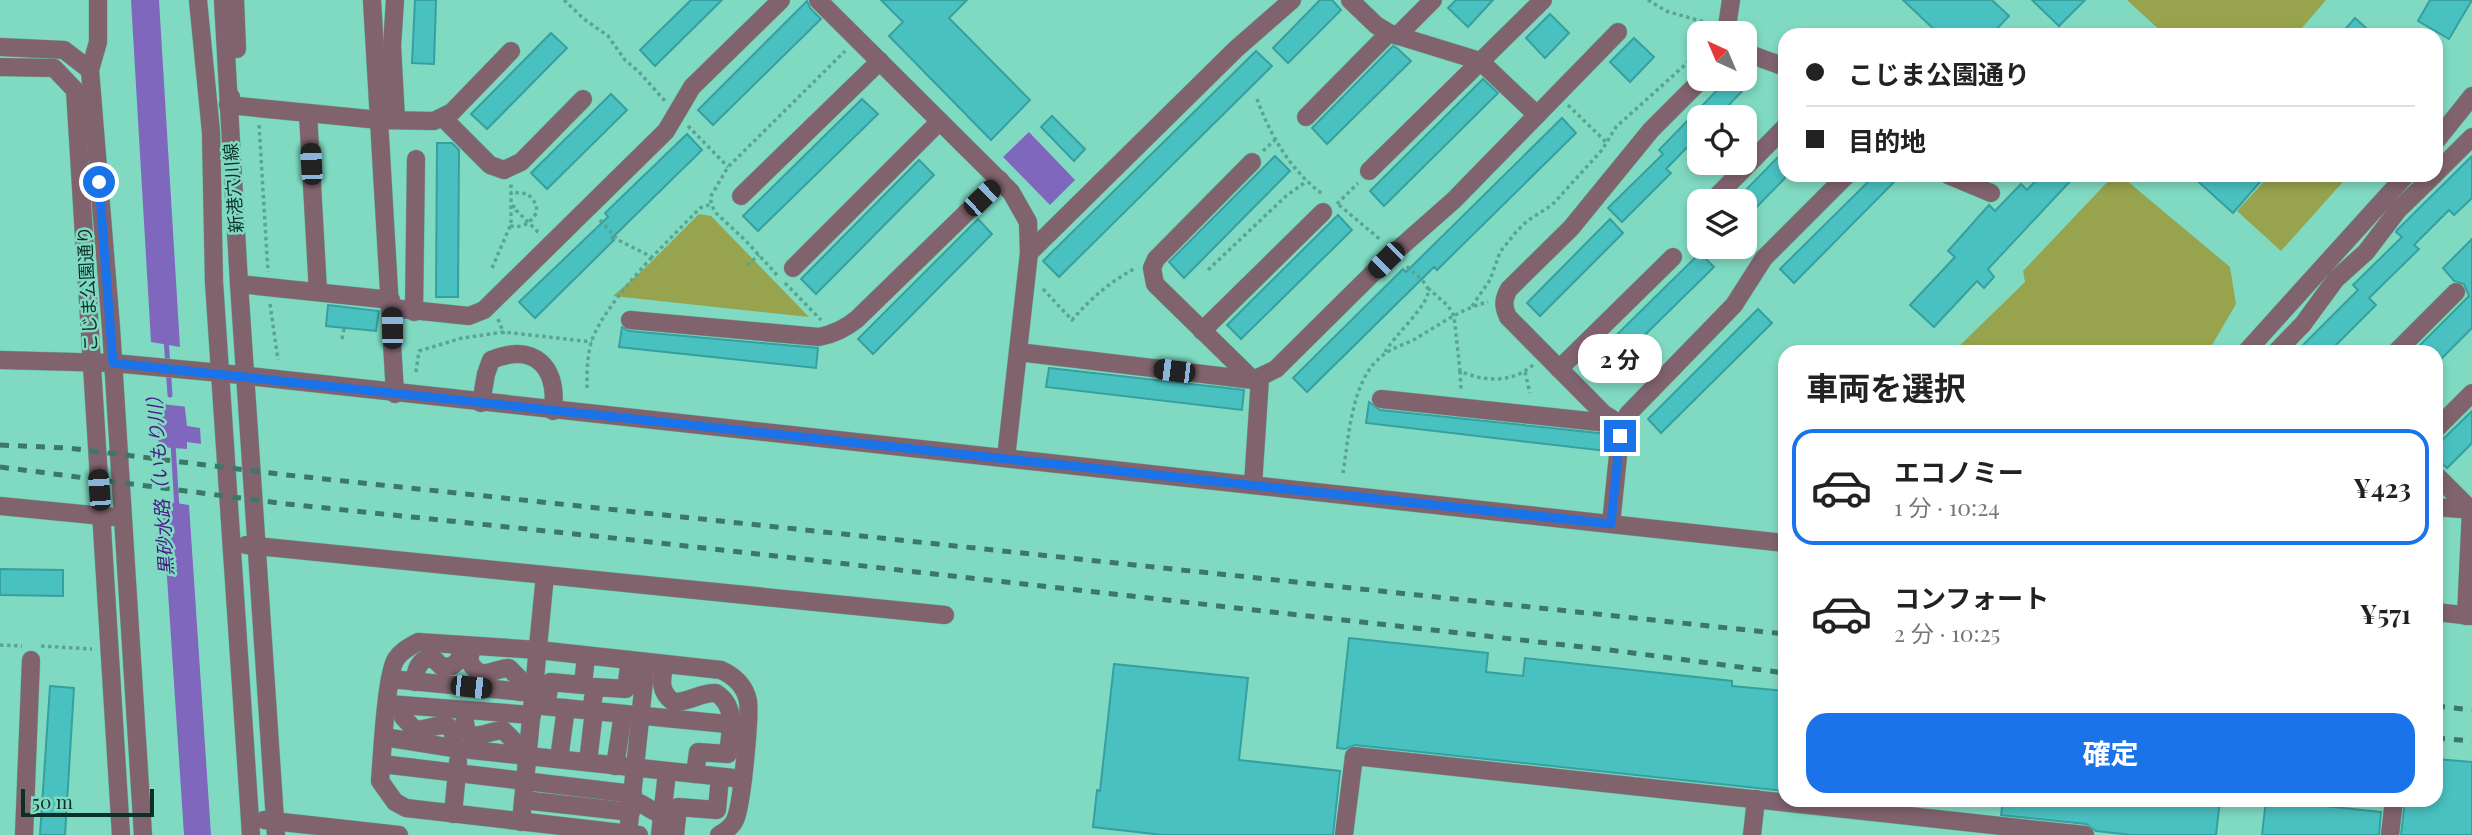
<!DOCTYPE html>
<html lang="ja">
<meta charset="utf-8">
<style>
:root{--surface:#fff;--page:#f2f2f2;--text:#222;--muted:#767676;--line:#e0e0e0;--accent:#1a73e8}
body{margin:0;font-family:"Playfair Display","Noto Sans JP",serif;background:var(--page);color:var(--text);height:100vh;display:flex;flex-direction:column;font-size:26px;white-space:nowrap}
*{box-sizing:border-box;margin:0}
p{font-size:23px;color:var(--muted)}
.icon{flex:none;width:38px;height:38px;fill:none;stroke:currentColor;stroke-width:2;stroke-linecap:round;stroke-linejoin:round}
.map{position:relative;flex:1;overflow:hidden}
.details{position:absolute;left:1778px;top:345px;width:665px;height:462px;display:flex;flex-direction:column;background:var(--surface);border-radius:21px;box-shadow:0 4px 10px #0003}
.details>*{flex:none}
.banner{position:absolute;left:1778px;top:28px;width:665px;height:154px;border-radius:21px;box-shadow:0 4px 10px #0003;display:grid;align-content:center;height:154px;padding:0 28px;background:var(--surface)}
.needle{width:46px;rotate:316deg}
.controls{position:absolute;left:1687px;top:21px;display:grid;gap:14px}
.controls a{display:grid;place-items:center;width:70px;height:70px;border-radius:14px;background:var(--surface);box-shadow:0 4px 10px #0003;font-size:35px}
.scale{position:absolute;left:21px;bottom:18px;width:133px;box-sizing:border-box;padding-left:7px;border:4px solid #093128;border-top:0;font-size:19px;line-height:24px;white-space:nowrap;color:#093128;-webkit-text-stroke:5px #80dac2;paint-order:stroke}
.end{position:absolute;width:32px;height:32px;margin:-16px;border:9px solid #1a73e8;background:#fff;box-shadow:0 0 0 4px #fff}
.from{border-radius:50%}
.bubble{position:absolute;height:49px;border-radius:21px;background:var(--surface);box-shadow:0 4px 10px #0003;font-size:23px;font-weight:700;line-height:49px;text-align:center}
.car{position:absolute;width:21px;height:42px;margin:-21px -10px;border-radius:9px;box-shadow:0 0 5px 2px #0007;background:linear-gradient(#222 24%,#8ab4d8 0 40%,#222 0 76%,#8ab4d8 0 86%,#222 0)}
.banner b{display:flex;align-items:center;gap:24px;height:66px;font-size:26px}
.banner b+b{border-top:2px solid var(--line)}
.banner i{width:18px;height:18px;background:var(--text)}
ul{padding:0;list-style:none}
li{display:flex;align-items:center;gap:21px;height:116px;margin:0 14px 10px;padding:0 14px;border:4px solid transparent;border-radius:21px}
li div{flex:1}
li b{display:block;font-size:26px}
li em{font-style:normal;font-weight:700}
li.selected{border-color:var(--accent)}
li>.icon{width:63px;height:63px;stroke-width:1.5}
h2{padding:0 28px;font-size:32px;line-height:84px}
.button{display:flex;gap:14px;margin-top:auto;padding:14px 28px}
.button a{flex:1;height:80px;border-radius:21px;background:var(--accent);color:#fff;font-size:28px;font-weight:700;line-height:80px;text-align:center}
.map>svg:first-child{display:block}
.green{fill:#98a34d}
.water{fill:#8067be}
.pier{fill:#80dac2}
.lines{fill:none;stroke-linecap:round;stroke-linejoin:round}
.stream{stroke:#8067be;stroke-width:5}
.building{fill:#4ac1c1;stroke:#369f9f;stroke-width:2}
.minor-casing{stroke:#68b8a3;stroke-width:19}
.path{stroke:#5aa491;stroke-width:3.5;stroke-dasharray:3.5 3.5;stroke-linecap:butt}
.minor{stroke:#81636e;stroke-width:18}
.rail{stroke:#3b7869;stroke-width:5;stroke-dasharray:9 9;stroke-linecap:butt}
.route{stroke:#1a73e8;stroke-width:9}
.labels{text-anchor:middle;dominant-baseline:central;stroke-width:5;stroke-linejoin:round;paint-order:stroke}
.street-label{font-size:18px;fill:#093128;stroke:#80dac2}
.water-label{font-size:19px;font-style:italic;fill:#461b85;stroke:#80dac2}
</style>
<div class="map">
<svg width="2472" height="835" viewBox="0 0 2472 835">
<rect width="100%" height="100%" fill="#80dac2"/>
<g class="green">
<polygon points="2127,0 2326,0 2296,35 2165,35"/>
<polygon points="2114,175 2120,175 2230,267 2236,304 2208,352 1953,352 2025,282 2023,271"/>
<polygon points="2270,175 2349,175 2281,251 2237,211"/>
<polygon points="699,214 711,216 809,317 613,296 644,269"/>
</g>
<g class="water">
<polygon points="131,0 159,0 180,347 151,342"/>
<polygon points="1029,132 1075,180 1050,205 1003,157"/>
<polygon points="156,390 183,392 187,426 200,428 201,444 187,442 187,449 159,447"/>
<polygon points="162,501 189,505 211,835 184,835"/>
</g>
<polygon class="pier" points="156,386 185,389 188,407 153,403 153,389"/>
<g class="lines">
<g class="stream">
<polyline points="166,338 170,395"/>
<polyline points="173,443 177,510"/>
</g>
</g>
<g class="building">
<polygon points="415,0 436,0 434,64 412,63"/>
<polygon points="691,0 722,0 655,66 640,50"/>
<polygon points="881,0 967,0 949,18 1030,100 991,140 889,36 903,22"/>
<polygon points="1320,0 1332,0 1341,10 1288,63 1273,48"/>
<polygon points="1456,0 1493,0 1468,27 1448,8"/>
<polygon points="1903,0 1992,0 2009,16 1991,35 1940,35"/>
<polygon points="2032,0 2085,0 2059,26"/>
<polygon points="2430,0 2472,0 2449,39 2418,21"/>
<polygon points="807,1 810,8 821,19 713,125 698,110"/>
<polygon points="1550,14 1569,33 1545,58 1526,38"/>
<polygon points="2355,18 2374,35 2340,35"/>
<polygon points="551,33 567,48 487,129 471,114"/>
<polygon points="1634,38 1654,57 1630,82 1610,62"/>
<polygon points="1393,46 1397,48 1411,61 1327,144 1312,128"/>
<polygon points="1256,51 1272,66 1059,277 1043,261"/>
<polygon points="1483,79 1498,93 1384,206 1370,191"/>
<polygon points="1728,79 1754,79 1717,117 1699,117 1699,135 1666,169 1671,173 1622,222 1608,208 1663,154 1659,150"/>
<polygon points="611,94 627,110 547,189 531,173"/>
<polygon points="862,99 878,114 758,231 743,216"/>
<polygon points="1052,116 1085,149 1074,161 1041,127"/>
<polygon points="1562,118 1576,133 1437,270 1434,267 1307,392 1293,378 1403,269 1406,272"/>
<polygon points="687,134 702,150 612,238 614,240 535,318 519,302 608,217 605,213"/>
<polygon points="437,143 452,143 459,150 458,297 436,297"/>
<polygon points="1785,150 1785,178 1745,219 1745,201 1735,201"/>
<polygon points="1275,156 1290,171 1184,278 1169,262"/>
<polygon points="2472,156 2472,198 2454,215 2449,210 2414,245 2419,249 2369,298 2376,305 2329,352 2296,352 2358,290 2353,285 2402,237 2396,232 2397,230"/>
<polygon points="919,160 934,175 816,294 801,279"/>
<polygon points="1875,175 1901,175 1794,283 1780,269"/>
<polygon points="2041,175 2076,175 1988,269 1994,277 1984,288 1977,281 1934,327 1910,305 1955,257 1948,251 1989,205 1995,211 2021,184 2027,190"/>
<polygon points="2191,175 2266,175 2233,213"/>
<polygon points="1338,215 1352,230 1241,339 1227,325"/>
<polygon points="978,219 992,234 873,354 858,339"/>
<polygon points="1610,219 1623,233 1540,316 1527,303"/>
<polygon points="2472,239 2472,328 2436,364 2436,352 2413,352 2469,296 2464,284 2454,281 2443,268"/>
<polygon points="1700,253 1714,267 1604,375 1590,361"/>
<polygon points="328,305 379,311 376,331 326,326"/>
<polygon points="1758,309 1772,323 1661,433 1648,419"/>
<polygon points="622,327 629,331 818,348 816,368 619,347"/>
<polygon points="1049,368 1244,390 1242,410 1046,387"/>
<polygon points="1369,402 1380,410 1608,434 1606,451 1366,423"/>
<polygon points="2472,411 2472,443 2447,468 2436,458 2436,446"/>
<polygon points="0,569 63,570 63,596 0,595"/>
<polygon points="1349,638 1488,653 1486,672 1523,676 1525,658 1732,681 1732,686 1785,691 1785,791 1355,745 1345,749 1337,748"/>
<polygon points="1114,664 1248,678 1239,760 1340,771 1333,835 1163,835 1093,827 1097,790 1100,791"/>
<polygon points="50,686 74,688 65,835 40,835"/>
<polygon points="2436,759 2472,762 2472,835 2401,835 2405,800 2436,800"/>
<polygon points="2003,800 2220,800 2216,835 2132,835 2096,831 2086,824 2001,815"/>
<polygon points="2266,800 2381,812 2379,835 2262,835"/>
</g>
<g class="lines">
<g class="minor-casing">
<g id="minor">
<polyline points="198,0 211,132 214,282 251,835"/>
<polyline points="223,0 239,284 276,835"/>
<polyline points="235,0 237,49"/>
<polyline points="372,0 395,394"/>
<polyline points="395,0 392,46 396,120"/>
<polyline points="818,0 1011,192 1028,222 1029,253 1006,458"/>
<polyline points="1350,0 1376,25 1389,33 1480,61 1537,115"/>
<polyline points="1726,33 1731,0"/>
<polyline points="1397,36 1433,0"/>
<polyline points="0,47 64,50 90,70 111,328 143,835"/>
<polyline points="1745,55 1752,55 1785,67"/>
<polyline points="0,67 54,68 75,90 121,835"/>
<polyline points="90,70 98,42 98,0"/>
<polyline points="231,97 228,105 379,120 434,121 452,112 511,51"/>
<polyline points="308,113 318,292"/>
<polyline points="1306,117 1389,33"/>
<polyline points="443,118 490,165 504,170 521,162 583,99"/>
<polyline points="2436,141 2472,96"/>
<polyline points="1252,162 1156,259 1152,268 1155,284 1253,380"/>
<polyline points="1369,171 1543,0"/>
<polyline points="2436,173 2472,137"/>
<polyline points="1948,175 1991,193"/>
<polyline points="741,196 880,61"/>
<polyline points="1714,199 1785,127"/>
<polyline points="1029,253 1236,49 1292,0"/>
<polyline points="793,268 940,121"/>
<polyline points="239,284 391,300"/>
<polyline points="392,308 469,316 484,310 666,131 692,87 781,0"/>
<polyline points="414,312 416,159"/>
<path d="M630,320L819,337C834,334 845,329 857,319L1000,180"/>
<polyline points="1202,331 1323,212"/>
<polyline points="1018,352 1253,380 1276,369 1386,260 1454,200 1618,32"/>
<polyline points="2246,352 2406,175"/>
<polyline points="2276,352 2303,324 2336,279 2366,252 2398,210 2434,175"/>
<polyline points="2396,352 2456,292"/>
<polyline points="0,360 113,363 221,373 1785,543"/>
<polyline points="1559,369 1673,257"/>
<polyline points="1381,399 1617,424"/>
<path d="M481,403L486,374L491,360C535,342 558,367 553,411"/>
<path d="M1622,425L1604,414L1508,317C1503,306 1503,300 1509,289L1571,228L1651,130L1702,79"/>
<polyline points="2436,429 2472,393"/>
<polyline points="2436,475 2471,510 2466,616"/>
<polyline points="1253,485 1260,378"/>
<polyline points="0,506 113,517"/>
<polyline points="2436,507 2472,510"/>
<polyline points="1611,524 1620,436 1628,414 1734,305 1764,258 1847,175"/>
<polyline points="246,545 945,615"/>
<polyline points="2436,612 2472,616"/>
<path d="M472,646L469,661C482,683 490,669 509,668L519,678L520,692"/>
<path d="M665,664C661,680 659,691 673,702C689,703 700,692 716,693C738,707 730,732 728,754L698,752L695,774"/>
<polyline points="390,679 534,693"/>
<path d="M415,682C415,672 417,663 427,658L435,660L442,667L452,666L459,660L462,645"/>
<polyline points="388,704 532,715"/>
<polyline points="533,705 747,726"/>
<path d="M404,706L403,717L414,729C430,733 458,709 453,748"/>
<polyline points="546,706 550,682 583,685 586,656"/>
<path d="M465,710C462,750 484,731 503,730L514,741V753"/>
<polyline points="591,711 595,687 626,689 630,660"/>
<polyline points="384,737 453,748 743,779"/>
<polyline points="559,759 566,708"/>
<polyline points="588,762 594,711"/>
<polyline points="382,764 633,794"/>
<polyline points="615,766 623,714"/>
<polyline points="523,800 631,812"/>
<path d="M632,801C644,802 650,812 662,814"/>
<polyline points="453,814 458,762"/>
<polyline points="264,820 399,835"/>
<polyline points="521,822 545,575"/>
<polyline points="628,834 646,662"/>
<polyline points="24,835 31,660"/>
<path d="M639,835L406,808L395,802L380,781C382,757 386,674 396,659C401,651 409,647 418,642L538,650L721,670C734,676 745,686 748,701C750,718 742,806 735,820C732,827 726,831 719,835"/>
<polyline points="660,835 667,772"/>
<polyline points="675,835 678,807 717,810 720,777"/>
<polyline points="1344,835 1354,756 2085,835"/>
<polyline points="1752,835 1756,799"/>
<polyline points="2390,835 2394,800"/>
</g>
</g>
<g class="path">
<polyline points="564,0 584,19 608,36 625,60 639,72 665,101"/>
<polyline points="1648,0 1666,11 1711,24"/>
<path d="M1257,99C1270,135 1292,173 1324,195"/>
<polyline points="1568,105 1606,142"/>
<polyline points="259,125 268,272"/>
<polyline points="688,126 728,167"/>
<polyline points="1263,151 1275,140"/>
<polyline points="1337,204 1358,183"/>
<polyline points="1339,205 1382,241"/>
<polyline points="512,206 516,207 516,210 539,233"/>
<polyline points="600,220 618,240 652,257 700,208 711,204"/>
<path d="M510,226C524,228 529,224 537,212L536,204L528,194L511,192"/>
<polyline points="747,265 759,255"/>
<polyline points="492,268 511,224 511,183"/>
<polyline points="1208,270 1286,196 1307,181"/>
<polyline points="777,275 746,241 716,213 711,204 711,196 728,167 845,51"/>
<polyline points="785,283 821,320"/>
<path d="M1428,288L1448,306L1454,316L1460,371C1484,382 1513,383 1533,365"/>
<path d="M1043,289L1072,320C1091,298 1111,281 1136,268"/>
<polyline points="270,304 278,360"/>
<polyline points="1472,306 1490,280 1500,252 1516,232 1527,221 1552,205 1602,150 1616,127 1697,54"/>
<polyline points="498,319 504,334"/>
<polyline points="342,339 344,328"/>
<path d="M1385,352C1392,338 1432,302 1428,289C1425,281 1412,271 1405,265"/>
<polyline points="1460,371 1461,390"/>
<polyline points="416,372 419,351 462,338 504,332 592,342"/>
<polyline points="1525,372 1530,393"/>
<path d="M587,388C587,373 587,357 591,343C599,316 633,278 652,257"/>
<path d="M1343,473C1349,437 1351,380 1382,356C1392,347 1408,344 1420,336C1442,323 1463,308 1488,302"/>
<polyline points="0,645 22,646"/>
<polyline points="41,646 92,649"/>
</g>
<use href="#minor" class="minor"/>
<g class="rail">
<polyline points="0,445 68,448 287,475 1785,634"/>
<polyline points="0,467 287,504 642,541 1610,650 1785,673"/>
<polyline points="2436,706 2472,710"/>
<polyline points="2436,738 2472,741"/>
</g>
</g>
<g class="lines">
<polyline class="route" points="99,182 113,363 1611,524 1620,436"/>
</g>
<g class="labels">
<g class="street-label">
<text transform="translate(233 188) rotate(-94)">新港穴川線</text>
<text transform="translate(87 289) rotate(-93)">こじま公園通り</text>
</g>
<g class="water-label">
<text transform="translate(159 481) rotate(-94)">黒砂水路（いもり川）</text>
</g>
</g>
</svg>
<div class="controls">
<a><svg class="needle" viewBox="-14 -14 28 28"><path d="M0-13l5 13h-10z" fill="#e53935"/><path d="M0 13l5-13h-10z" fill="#767676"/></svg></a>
<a><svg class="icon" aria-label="locate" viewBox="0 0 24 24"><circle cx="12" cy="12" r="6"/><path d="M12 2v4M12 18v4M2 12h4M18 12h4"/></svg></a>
<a><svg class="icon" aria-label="layers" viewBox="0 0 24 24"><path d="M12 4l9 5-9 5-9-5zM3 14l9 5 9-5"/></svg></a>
</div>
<div class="scale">50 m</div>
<i class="end from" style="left:99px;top:182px"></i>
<i class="end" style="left:1620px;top:436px"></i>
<div class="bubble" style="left:1578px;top:334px;width:84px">2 分</div>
<i class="car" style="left:311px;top:164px;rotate:357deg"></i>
<i class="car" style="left:982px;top:198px;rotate:46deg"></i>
<i class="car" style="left:1386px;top:260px;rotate:225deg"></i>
<i class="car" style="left:392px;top:328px;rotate:359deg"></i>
<i class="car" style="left:1174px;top:371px;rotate:277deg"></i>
<i class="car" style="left:99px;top:490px;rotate:356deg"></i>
<i class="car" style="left:471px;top:687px;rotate:96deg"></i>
<div class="banner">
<b><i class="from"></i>こじま公園通り</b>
<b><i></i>目的地</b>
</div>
<section class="details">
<h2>車両を選択</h2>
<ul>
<li class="selected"><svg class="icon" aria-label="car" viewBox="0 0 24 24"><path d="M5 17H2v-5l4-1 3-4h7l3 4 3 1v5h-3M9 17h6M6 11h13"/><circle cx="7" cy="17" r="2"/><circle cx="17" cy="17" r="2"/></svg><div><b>エコノミー</b><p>1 分 · 10:24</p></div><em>¥423</em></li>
<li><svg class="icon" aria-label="car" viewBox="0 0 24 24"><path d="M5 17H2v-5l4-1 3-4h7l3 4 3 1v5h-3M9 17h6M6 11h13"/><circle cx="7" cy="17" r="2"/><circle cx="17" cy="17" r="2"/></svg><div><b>コンフォート</b><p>2 分 · 10:25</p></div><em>¥571</em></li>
</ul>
<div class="button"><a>確定</a></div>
</section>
</div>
